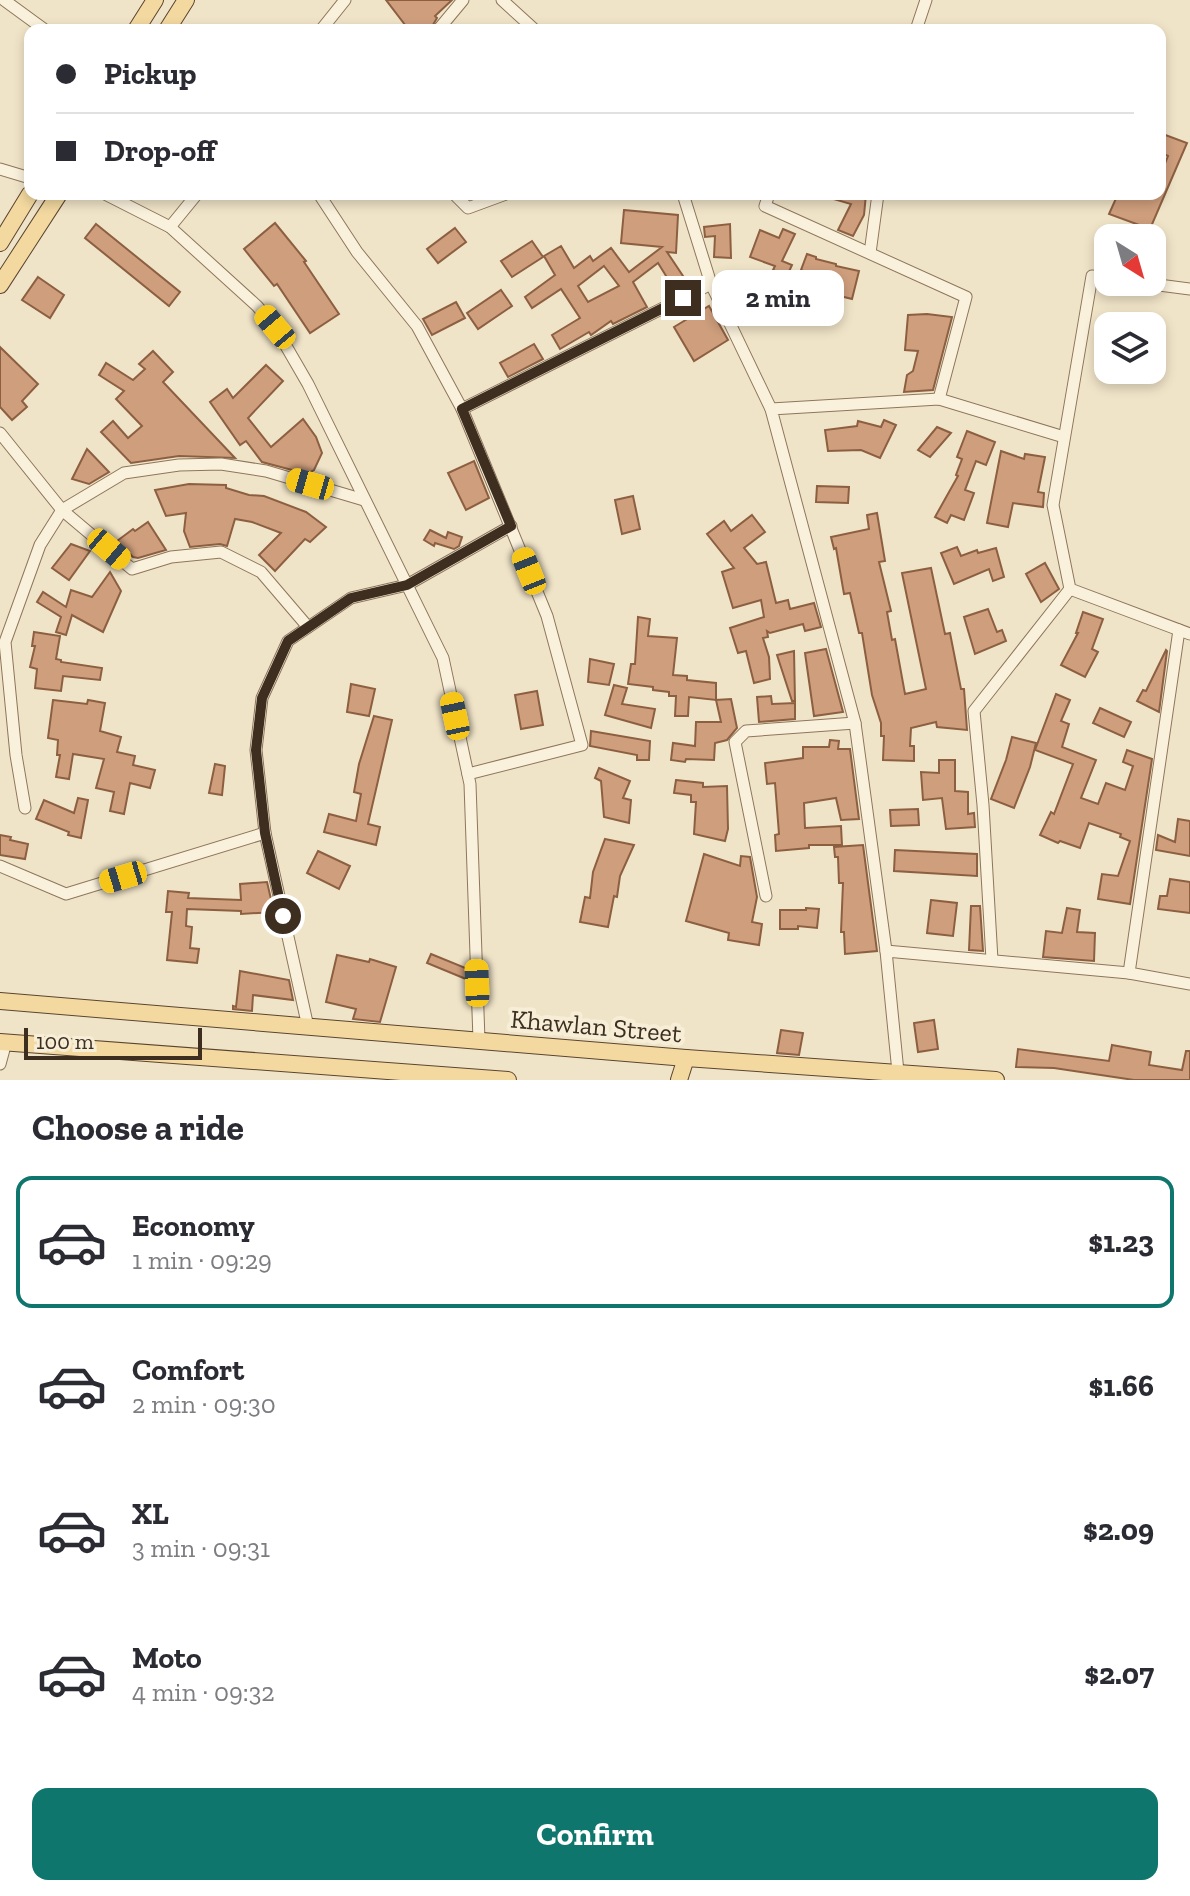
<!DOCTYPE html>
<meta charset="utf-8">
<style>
:root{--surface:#fff;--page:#f2f2f3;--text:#2b2b33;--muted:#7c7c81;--line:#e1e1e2;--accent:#0f766e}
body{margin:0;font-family:"Zilla Slab",serif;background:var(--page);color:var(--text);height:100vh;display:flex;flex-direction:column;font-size:30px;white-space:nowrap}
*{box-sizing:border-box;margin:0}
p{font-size:26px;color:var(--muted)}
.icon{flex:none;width:44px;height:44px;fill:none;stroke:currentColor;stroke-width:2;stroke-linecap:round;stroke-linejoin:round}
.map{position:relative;height:1080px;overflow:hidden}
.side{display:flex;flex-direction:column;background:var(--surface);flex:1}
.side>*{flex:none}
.banner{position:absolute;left:24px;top:24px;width:1142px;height:176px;border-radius:16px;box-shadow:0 4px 12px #0003;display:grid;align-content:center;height:176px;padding:0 32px;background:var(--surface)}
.needle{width:52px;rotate:143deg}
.fabs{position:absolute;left:1094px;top:224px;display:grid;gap:16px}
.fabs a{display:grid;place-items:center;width:72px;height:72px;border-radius:16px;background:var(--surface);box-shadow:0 4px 12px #0003;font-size:40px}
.scale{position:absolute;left:24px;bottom:20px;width:178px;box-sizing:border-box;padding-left:8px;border:4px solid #3d2e20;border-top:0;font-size:22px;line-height:28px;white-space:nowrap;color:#3d2e20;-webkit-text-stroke:6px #f7eed8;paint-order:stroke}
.end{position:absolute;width:36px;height:36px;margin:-18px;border:10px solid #3d2e20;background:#fff;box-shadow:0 0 0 4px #fff}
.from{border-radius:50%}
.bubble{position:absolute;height:56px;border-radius:16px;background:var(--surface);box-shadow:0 4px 12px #0003;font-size:26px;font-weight:700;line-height:56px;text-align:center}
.car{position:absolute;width:24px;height:48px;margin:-24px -12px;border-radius:10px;box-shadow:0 0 6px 2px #0007;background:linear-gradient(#f5c518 24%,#345 0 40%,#f5c518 0 76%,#345 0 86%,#f5c518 0)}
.banner b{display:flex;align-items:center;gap:28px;height:76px;font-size:30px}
.banner b+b{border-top:2px solid var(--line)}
.banner i{width:20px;height:20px;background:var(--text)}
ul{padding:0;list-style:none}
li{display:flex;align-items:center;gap:24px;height:132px;margin:0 16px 12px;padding:0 16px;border:4px solid transparent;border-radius:16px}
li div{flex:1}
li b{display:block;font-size:30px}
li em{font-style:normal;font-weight:700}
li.selected{border-color:var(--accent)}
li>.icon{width:72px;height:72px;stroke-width:1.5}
h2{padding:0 32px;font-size:36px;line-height:96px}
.primary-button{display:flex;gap:16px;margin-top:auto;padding:16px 32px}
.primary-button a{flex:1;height:92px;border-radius:16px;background:var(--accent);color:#fff;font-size:32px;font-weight:700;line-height:92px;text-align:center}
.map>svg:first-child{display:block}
.building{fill:#cf9f7d;stroke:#8d5f41;stroke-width:2;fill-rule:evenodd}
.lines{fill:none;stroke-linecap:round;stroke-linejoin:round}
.minor-casing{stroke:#8d765c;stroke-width:13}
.primary-casing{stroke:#5b4430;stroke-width:18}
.minor{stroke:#faf1dc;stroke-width:11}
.primary{stroke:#f3d9a0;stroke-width:16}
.route{stroke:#3d2e20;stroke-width:10}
.labels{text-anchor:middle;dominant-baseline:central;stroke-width:8;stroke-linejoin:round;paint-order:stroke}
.street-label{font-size:26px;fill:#3d2e20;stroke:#f7eed8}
</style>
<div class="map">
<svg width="1190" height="1080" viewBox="0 0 1190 1080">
<rect width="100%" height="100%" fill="#f0e4c8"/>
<g class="building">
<polygon points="386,0 452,0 435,16 437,18 430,30 409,30"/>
<polygon points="1160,133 1187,143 1150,229 1109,214 1118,194 1160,194 1160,176 1168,156 1160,152"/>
<polygon points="828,194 866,194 864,215 853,236 838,230 851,204 827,197"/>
<path d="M624,210L678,215L676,253L667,252L689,285L676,292L658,263L633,282L647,307L613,324L611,321L591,335L589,332L560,349L552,335L580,318L561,289L532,308L525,297L555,275L544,256L561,246L574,268L590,256L593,261L611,248L629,272L662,247L621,243ZM604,266L619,286L588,302L578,286Z"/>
<polygon points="275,223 306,261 304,262 339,314 310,333 277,284 274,286 244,249"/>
<polygon points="96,224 180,292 169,306 85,238"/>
<polygon points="730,224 731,258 714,257 715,236 705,237 704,227"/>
<polygon points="455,228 466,242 438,263 427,249"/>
<polygon points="783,229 795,234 782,261 792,265 787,276 773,270 775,266 750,257 760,230 779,238"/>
<polygon points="532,241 543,257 512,277 501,261"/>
<polygon points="807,254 816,257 816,259 836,264 836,266 859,271 852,299 840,296 841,288 817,283 818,277 801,270"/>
<polygon points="38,277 64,295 50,318 22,300"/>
<polygon points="501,290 512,306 478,329 467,313"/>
<polygon points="456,302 465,318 432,335 423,319"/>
<polygon points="709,306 728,340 694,361 674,327"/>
<polygon points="927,314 952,317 933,390 904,392 907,375 913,371 918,351 905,350 908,315"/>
<polygon points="534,344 543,359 508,377 500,363"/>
<polygon points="0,347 38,384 22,401 27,407 12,420 0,407"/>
<polygon points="153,351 173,372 163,382 235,458 179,456 131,463 101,432 113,421 128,438 142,426 116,399 124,391 99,375 106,363 133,380 145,369 139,364"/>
<polygon points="266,365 283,381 248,418 271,447 303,419 316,437 322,453 314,470 307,474 262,462 246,441 240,445 210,402 227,389 233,398"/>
<polygon points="884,420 896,425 880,458 861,450 828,451 825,430 857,426 858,421 881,427"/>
<polygon points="937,427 951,433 930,457 918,450"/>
<polygon points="967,431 995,442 986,465 976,461 965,490 974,493 964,520 951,515 947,523 935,517 958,476 956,475 962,459 957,457"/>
<polygon points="87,449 109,472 89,484 72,479"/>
<polygon points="1001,451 1024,459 1025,454 1045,457 1038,492 1044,493 1043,507 1013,503 1008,527 987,523"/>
<polygon points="474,461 489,498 466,510 448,473"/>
<polygon points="189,484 226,485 226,488 249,495 264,496 306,512 326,527 310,542 305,539 275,571 259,555 281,533 252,522 235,519 227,546 220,544 190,547 184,531 186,513 166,516 155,490"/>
<polygon points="817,486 849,487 848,503 816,502"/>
<polygon points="633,496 640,529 622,534 615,500"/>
<polygon points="877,513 885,561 879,562 891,611 887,612 892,640 895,639 905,694 926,689 902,573 931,568 945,634 950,633 961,689 964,689 967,730 937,727 936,722 911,728 910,746 914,746 914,761 883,760 884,736 881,736 881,723 872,695 862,633 859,633 850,593 844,594 836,548 834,549 831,537 869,529 867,515"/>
<polygon points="752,515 765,532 744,548 757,564 766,562 776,603 788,600 790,609 814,603 821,627 805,631 803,624 770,633 767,631 768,637 763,638 769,657 770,679 754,683 746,651 738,653 730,628 764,617 761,600 733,608 722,572 734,568 707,534 724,521 731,531"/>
<polygon points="148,522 166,550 138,558 133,557 117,541 133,529 135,531"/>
<polygon points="430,530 446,538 448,532 462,537 459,546 454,549 435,543 434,546 424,540"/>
<polygon points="71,544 90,551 69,580 52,568"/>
<polygon points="957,547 961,556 977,550 978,553 996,548 1004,577 993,581 989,569 954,584 941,553"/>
<polygon points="1045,563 1059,589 1041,602 1026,574"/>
<polygon points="110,572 121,591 103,632 72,615 66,635 56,632 61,617 37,602 43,592 66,607 71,590 92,597"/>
<polygon points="988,609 997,632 1002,630 1006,641 975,654 964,617"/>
<polygon points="1083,612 1103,619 1092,649 1098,652 1085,677 1061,665 1078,633 1076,633"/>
<polygon points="638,617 650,619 648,636 677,638 673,675 687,676 687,680 716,683 716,700 689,697 688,716 675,716 676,696 669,696 669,692 653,690 653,687 628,684 631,664 635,664"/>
<polygon points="34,632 60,636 56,659 61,660 61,662 102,668 100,680 63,676 61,691 35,688 37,669 30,667 35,646 32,646"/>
<polygon points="826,649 843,712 814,716 805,653"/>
<polygon points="1166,650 1167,651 1159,712 1137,701 1143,690 1146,691"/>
<polygon points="794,651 795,701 792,701 777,655"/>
<polygon points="590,659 614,664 609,685 588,682"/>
<polygon points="351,684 375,689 369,716 347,712"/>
<polygon points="614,685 627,688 622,704 655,709 651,728 605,715"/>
<polygon points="537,691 543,725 521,729 515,695"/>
<polygon points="1056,694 1070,700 1061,721 1069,724 1062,747 1096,760 1081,798 1098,804 1106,783 1125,790 1133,766 1123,762 1127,750 1152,759 1130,904 1098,899 1102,874 1118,876 1130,841 1120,837 1121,834 1089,823 1080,848 1060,841 1058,843 1040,835 1051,812 1054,814 1073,764 1035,750"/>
<polygon points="771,696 772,704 795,703 795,719 759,722 757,697"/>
<polygon points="731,699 737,728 727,740 715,743 714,760 686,759 685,762 671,760 673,743 695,746 696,722 721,722 716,700"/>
<polygon points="53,700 87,704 88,700 105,703 100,731 121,737 117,752 135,756 133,765 155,770 150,788 130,783 124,814 110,811 114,792 96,788 104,759 73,754 69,779 56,777 60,755 57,755 58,740 48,738"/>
<polygon points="1100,708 1131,722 1124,737 1093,723"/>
<polygon points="374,716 392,720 368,824 380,827 376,845 324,832 329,814 356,821 361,794 354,792 359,764"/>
<polygon points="591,731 650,741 649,760 637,760 637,755 590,746"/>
<polygon points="1012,737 1036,743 1030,767 1014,808 991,799 1006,760"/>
<polygon points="830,740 839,741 838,749 850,749 859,819 841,820 836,798 804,803 805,828 841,826 842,845 809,845 809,848 776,851 775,835 779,834 775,783 767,784 765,763 803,758 803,747 829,747"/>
<polygon points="939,760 955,760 955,791 968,792 968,814 974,813 975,827 946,829 942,798 923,800 921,772 939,773"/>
<polygon points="215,764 225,766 222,795 209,793"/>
<polygon points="599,768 630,781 623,798 631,800 629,823 604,817 601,781 595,778"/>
<polygon points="676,780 703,783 703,787 727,786 728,829 725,841 694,834 696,802 691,802 691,795 674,793"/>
<polygon points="78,798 88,800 81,838 68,835 69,832 36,819 44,800 74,813"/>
<polygon points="918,809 919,825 891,826 890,810"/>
<polygon points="1178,819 1190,821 1190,856 1156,850 1158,835 1175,842"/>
<polygon points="0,835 11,837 10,840 28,844 25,859 0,855"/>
<polygon points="605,839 634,845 620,876 617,897 614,896 608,927 580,922 585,897 590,898 593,872"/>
<polygon points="863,845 877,951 845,954 844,932 841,932 843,883 839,883 838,857 835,857 834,847"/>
<polygon points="895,850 977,854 977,876 894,871"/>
<polygon points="318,851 350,866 339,889 307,873"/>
<polygon points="704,854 740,866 741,856 750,857 757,897 752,922 762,924 759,945 728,940 729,933 686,921"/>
<polygon points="1170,879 1190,882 1190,913 1158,909 1160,896 1167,896"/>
<polygon points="267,882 274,912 241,914 241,911 187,909 186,926 192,927 190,948 199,949 197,963 167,960 172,912 166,912 168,891 189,893 188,898 241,900 240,884"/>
<polygon points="931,900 957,903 953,936 927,933"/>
<polygon points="971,906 980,906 983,951 969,950"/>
<polygon points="806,908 819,909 817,928 798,926 798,929 780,929 780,910 806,910"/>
<polygon points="1067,908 1080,910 1077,932 1095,933 1094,961 1043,957 1046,931 1062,933"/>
<polygon points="431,954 468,969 466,979 427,963"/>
<polygon points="337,955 369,962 370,959 396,967 380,1022 353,1019 356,1009 326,1002"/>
<polygon points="240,971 289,980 293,1000 253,995 252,1011 233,1009 233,1006 236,1007"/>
<polygon points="934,1020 938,1049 918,1052 914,1023"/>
<polygon points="781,1030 803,1033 799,1055 777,1053"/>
<polygon points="1112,1045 1151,1052 1149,1065 1182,1070 1186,1051 1190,1051 1190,1080 1134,1080 1054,1068 1016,1067 1018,1049 1109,1061"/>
</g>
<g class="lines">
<g class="minor-casing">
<g id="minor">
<polyline points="4,0 45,30"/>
<polyline points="502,0 535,30"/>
<polyline points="321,30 345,0"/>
<polyline points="438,30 463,0"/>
<polyline points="916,30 926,0"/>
<polyline points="0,169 30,178"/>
<polyline points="105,194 170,227 257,306 275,327 308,384 443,658 470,784 479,1040"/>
<polyline points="319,194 357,252 417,326 462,409 547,616 582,745 468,774"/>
<polyline points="454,194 468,208 506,194"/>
<polyline points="683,194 711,284 771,409"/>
<polyline points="769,194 765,206 966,297 939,399"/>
<polyline points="170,227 197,194"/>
<polyline points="870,253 878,194"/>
<polyline points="1108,278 1092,276 1053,505 1070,589 1190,634"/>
<polyline points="1136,282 1190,289"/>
<polyline points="462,409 711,284"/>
<polyline points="0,433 62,510 132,569 171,557 221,552 261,572 308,627"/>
<polyline points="1179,630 1129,973 1190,984"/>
<polyline points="25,808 16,755 5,642 40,545 62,510 124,473 179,465 221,464 266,471 364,500"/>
<polyline points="265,833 256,750 262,698 288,641 351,598 407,585 511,526"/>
<polyline points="0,866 66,894 265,833 308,1027"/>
<polyline points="766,896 735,742 746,731 855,723"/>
<polyline points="886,951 855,723 771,409 939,399 1064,437"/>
<polyline points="992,960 983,805 974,711 1070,589"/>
<polyline points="0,1064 6,1042"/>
<polyline points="898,1072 886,951 1129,973"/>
</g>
</g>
<g class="primary-casing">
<g id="primary">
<polyline points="136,30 155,0"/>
<polyline points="167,30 186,0"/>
<polyline points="0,243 30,194"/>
<polyline points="0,285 59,194"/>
<polyline points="0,1001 686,1058 996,1080"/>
<polyline points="0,1042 508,1080"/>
<polyline points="679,1080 686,1058"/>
</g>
</g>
<use href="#minor" class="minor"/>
<use href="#primary" class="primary"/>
</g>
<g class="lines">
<polyline class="route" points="283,916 265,833 256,750 262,698 288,641 351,598 407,585 511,526 462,409 683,298"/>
</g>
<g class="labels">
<g class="street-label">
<text transform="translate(596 1026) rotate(5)">Khawlan Street</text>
</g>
</g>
</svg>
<div class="fabs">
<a><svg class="needle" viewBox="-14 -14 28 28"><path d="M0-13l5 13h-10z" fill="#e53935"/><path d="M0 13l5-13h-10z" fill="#7c7c81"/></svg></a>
<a><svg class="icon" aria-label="layers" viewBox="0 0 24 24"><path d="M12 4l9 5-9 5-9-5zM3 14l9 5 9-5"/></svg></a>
</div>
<div class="scale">100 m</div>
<i class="end from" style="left:283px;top:916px"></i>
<i class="end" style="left:683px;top:298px"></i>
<div class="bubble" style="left:712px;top:270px;width:132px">2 min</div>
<i class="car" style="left:275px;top:327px;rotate:320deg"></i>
<i class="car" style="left:310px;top:484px;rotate:286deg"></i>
<i class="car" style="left:109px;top:549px;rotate:130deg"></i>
<i class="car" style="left:529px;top:571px;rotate:338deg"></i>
<i class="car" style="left:455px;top:716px;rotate:348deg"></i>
<i class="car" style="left:123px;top:877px;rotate:253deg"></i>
<i class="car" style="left:477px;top:983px;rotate:358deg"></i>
<div class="banner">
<b><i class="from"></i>Pickup</b>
<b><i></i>Drop-off</b>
</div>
</div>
<section class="side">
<h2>Choose a ride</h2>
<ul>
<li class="selected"><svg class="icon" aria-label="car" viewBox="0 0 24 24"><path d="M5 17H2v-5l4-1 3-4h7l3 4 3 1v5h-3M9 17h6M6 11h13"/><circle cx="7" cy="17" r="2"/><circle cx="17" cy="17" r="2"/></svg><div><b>Economy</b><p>1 min · 09:29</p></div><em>$1.23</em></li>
<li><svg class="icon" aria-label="car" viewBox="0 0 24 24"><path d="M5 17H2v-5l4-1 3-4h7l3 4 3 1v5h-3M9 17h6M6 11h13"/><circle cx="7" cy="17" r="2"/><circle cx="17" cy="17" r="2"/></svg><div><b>Comfort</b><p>2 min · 09:30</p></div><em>$1.66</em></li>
<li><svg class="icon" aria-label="car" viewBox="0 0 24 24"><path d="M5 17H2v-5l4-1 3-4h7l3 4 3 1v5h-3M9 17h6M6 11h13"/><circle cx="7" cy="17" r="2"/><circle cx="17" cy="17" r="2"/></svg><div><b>XL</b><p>3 min · 09:31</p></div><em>$2.09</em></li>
<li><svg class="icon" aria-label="car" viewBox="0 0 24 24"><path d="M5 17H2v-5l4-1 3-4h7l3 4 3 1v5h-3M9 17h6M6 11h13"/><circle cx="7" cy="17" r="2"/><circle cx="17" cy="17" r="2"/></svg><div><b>Moto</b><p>4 min · 09:32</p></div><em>$2.07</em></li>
</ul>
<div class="primary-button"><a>Confirm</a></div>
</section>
